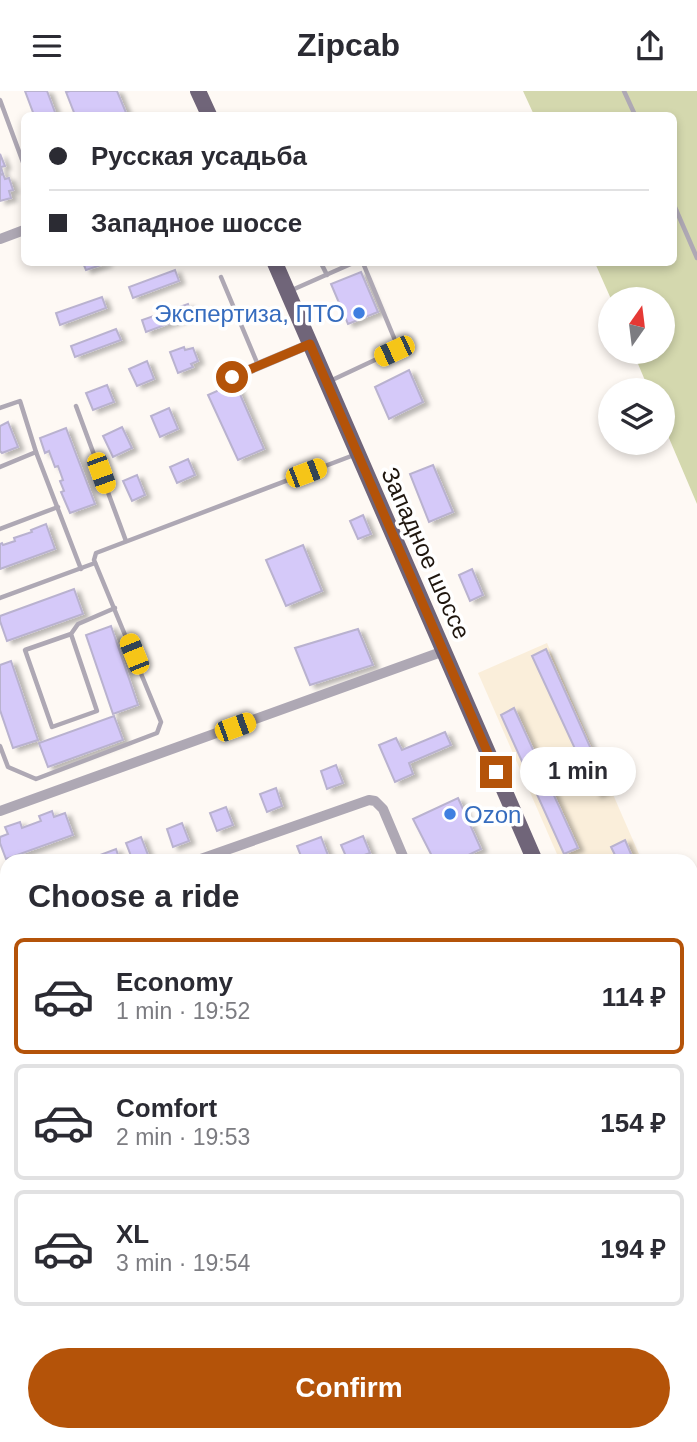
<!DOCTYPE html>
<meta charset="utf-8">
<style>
:root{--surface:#fff;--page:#f2f2f3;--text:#2b2b33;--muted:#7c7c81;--line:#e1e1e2;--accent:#b45309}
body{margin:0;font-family:Helvetica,sans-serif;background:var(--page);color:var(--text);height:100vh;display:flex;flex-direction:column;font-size:26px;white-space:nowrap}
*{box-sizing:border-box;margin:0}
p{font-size:23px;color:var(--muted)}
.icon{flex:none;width:38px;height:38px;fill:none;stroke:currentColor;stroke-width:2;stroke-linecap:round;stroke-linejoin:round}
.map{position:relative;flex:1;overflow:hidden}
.panel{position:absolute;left:0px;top:763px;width:698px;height:588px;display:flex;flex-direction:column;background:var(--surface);border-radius:21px 21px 0 0;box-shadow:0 4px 10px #0003}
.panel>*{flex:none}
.banner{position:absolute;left:21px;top:21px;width:656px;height:154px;border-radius:10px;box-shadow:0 4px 10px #0003;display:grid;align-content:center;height:154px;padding:0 28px;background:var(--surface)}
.needle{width:46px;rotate:14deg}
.fabs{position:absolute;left:598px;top:196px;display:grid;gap:14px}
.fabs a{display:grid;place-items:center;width:77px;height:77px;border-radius:50%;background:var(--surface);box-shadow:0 4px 10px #0003;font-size:35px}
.end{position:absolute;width:32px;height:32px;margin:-16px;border:9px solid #b45309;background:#fff;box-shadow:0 0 0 4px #fff}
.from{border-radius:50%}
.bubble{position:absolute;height:49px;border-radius:24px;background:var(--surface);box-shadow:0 4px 10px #0003;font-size:23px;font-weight:700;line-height:49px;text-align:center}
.car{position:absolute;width:21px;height:42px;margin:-21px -10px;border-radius:9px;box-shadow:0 0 5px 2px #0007;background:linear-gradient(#f5c518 24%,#345 0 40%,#f5c518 0 76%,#345 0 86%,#f5c518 0)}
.banner b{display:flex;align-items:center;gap:24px;height:66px;font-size:26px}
.banner b+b{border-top:2px solid var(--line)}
.banner i{width:18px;height:18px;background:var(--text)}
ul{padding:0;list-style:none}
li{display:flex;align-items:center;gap:21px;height:116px;margin:0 14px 10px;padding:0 14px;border:4px solid var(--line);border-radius:10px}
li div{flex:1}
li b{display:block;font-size:26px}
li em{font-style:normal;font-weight:700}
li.current{border-color:var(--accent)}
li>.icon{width:63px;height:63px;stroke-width:1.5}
h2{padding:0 28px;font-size:32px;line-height:84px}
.action{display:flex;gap:14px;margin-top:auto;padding:14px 28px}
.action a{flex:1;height:80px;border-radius:42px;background:var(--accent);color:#fff;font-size:28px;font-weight:700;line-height:80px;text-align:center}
header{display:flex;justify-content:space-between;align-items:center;height:91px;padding:0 28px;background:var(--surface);font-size:32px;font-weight:700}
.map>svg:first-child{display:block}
.commercial{fill:#faeeda}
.green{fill:#d4d8ae}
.building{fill:#d5c9f9;stroke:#b9b2cf;stroke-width:2;filter:url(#shadow)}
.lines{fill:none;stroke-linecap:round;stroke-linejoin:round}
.lane{stroke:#aea8b4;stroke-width:4.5}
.street{stroke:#aea8b4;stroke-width:10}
.primary{stroke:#706579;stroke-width:16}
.route{stroke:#b45309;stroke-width:9}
.shop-dot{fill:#3f7fe0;stroke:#fff;stroke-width:2.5}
.labels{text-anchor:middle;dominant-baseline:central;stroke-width:7;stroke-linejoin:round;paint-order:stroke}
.shop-label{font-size:24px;fill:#366cbe;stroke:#fff;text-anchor:end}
.street-label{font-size:24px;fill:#1f160e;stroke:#fff}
</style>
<header><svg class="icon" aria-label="menu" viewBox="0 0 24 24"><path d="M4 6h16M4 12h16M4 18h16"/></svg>Zipcab<svg class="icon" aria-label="share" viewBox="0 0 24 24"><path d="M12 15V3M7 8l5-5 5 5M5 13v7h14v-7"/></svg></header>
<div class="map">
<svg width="697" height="1351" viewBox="0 0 697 1351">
<defs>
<filter id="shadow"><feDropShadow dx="5.5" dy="3" stdDeviation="2" flood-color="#0004"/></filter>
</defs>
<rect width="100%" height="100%" fill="#fef9f4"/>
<polygon class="commercial" points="547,552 642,770 560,770 478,582"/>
<polygon class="green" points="523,0 697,0 697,413 663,333 663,299 649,299 633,261 663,261 663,208 611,208 595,172 674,172 674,24 534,24"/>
<g class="building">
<polygon points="25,0 47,0 56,24 34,24"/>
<polygon points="70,0 117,0 127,24 75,24 66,1"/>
<polygon points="0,63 5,75 1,76 3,83 0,84"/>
<polygon points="3,83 5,88 9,87 13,99 9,100 11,107 0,110 0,84"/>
<polygon points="83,172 107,172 86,179"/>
<polygon points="175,179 179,190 133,207 129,196"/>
<polygon points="361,181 378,221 348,233 331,193"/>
<polygon points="102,206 106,217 60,234 56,222"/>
<polygon points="188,213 192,224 146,241 142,229"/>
<polygon points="116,238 121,249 75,266 71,255"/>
<polygon points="184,256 185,259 193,257 198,270 191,273 193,276 178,282 170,261"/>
<polygon points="147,270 154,288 137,295 129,278"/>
<polygon points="409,279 423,311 389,328 375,296"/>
<polygon points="235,292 264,358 238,369 208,304"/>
<polygon points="107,294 114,311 93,319 86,302"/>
<polygon points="169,317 178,338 160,346 151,325"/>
<polygon points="8,331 18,356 2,362 0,360 0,335"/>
<polygon points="122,336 132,357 113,366 103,345"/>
<polygon points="66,337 95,413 70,422 61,401 64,400 60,390 63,389 58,375 55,376 49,360 45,362 40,347"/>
<polygon points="188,368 195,384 177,392 170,376"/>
<polygon points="433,374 453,421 429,431 410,383"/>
<polygon points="137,384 145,404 132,410 123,390"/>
<polygon points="363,424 371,443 358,448 350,430"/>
<polygon points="46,433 55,458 0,478 0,453 2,452 3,454 15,450 14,447 32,441 31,439"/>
<polygon points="303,454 322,500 286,515 266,469"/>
<polygon points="472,478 483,504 470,510 459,484"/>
<polygon points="74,498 83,523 7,550 0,530 0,525"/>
<polygon points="111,535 138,614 113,623 86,544"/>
<polygon points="358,538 373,574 310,594 295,557"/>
<polygon points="546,558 609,698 596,703 532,565"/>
<polygon points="11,570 38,649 13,657 0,619 0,574"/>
<polygon points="514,617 578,757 564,763 501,624"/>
<polygon points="114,625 123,649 48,676 39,652"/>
<polygon points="445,641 451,654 409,672 413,683 395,691 379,654 396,647 402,659"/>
<polygon points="336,674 343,692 327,698 321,680"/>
<polygon points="276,697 282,715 267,721 260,703"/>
<polygon points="458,707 481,758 456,770 449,770 447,765 434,769 413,728"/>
<polygon points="226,716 233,734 217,740 210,722"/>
<polygon points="52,720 54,726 65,722 73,744 6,768 0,752 0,746 8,743 5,736 20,731 22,737 41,730 39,725"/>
<polygon points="182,732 189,750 173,756 167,738"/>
<polygon points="363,745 370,762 348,770 341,754"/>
<polygon points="141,746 148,764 133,770 126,752"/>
<polygon points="321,746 329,767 321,770 303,770 297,755"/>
<polygon points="625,749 634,770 618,770 611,756"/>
<polygon points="116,758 120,770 103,770 100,764"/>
<polygon points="7,793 7,816 0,818 0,796"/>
<polygon points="7,940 7,971 4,972 0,961 0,943"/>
<polygon points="7,1018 7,1037 0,1040 0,1021"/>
<polygon points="4,1117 7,1125 7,1139 0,1142 0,1119"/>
<polygon points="7,1301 7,1333 5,1328 0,1331 0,1304"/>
<polygon points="128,1344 147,1344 150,1351 131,1351"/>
<polygon points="258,1344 260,1344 263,1351 247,1351 246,1349"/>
<polygon points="291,1344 322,1344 325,1351 294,1351"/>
<polygon points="339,1344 367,1344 350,1351 342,1351"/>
<polygon points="284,1345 287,1351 270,1351"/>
</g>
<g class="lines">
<g class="lane">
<polyline points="624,0 635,24"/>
<polyline points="0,9 24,74"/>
<polyline points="674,114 697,167"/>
<polyline points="321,172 327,184"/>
<polyline points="221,186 258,274"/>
<polyline points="292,199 353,172"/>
<polyline points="330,290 394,260 397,258 397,254 363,172"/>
<polyline points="76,315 126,450"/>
<polyline points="0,317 20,310 36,361"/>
<polyline points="0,376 36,361 81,478"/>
<polyline points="0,438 58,416"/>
<polyline points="0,507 95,472"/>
<polyline points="71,543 97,620 52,636 25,559 71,543 78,533 115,517"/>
<polyline points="0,655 8,676 36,688 157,642 161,631 94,469 96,462 354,364"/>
</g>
<g class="street">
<polyline points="0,148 24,139"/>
<polyline points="232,286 310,253"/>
<polyline points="0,720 444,560"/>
<polyline points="195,770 369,709 375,710 383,718 405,770"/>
<polyline points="0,842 7,839"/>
<polyline points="0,996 7,993"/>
<polyline points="0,1178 7,1175"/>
<polyline points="0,1205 7,1221"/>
<polyline points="691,1281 696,1274"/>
<polyline points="60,1344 63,1351"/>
<polyline points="176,1344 178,1351"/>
<polyline points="212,1351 227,1344"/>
<polyline points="510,1351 527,1344"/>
<polyline points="562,1351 578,1344"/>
</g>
<g class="primary">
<polyline points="198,0 209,24"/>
<polyline points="275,172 535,770"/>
<polyline points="697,1140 697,1168"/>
</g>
</g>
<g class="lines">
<polyline class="route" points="232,286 310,253 496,681"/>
</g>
<g class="shop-dot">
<circle cx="359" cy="222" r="7"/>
<circle cx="450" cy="723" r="7"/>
</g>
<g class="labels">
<g class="shop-label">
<text x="345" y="222">Экспертиза, ПТО</text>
<text x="464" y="723" text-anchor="start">Ozon</text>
</g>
<g class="street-label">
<text transform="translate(426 462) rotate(66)">Западное шоссе</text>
</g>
</g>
</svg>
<div class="fabs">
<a><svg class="needle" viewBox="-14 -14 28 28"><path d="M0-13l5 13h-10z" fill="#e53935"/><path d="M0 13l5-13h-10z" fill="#7c7c81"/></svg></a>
<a><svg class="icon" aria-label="layers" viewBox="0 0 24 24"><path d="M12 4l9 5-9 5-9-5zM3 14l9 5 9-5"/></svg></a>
</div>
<i class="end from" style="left:232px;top:286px"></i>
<i class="end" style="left:496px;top:681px"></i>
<div class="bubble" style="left:520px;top:656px;width:116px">1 min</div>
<i class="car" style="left:394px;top:260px;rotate:245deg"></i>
<i class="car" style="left:101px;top:382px;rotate:160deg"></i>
<i class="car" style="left:306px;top:382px;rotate:69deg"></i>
<i class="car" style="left:134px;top:563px;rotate:338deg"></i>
<i class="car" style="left:235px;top:636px;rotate:70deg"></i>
<div class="banner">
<b><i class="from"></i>Русская усадьба</b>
<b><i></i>Западное шоссе</b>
</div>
<section class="panel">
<h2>Choose a ride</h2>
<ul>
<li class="current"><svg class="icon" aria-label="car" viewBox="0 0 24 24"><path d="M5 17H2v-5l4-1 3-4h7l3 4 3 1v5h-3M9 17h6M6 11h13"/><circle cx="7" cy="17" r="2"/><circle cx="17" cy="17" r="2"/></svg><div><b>Economy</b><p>1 min · 19:52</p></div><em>114 ₽</em></li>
<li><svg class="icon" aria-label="car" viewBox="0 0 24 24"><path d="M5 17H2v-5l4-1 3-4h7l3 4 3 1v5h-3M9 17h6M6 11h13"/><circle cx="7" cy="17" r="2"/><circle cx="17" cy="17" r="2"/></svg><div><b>Comfort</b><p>2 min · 19:53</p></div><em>154 ₽</em></li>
<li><svg class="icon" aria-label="car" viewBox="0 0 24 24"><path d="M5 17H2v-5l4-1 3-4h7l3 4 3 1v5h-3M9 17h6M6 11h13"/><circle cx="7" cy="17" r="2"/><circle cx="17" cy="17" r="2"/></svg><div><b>XL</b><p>3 min · 19:54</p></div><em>194 ₽</em></li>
</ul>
<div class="action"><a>Confirm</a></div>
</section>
</div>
